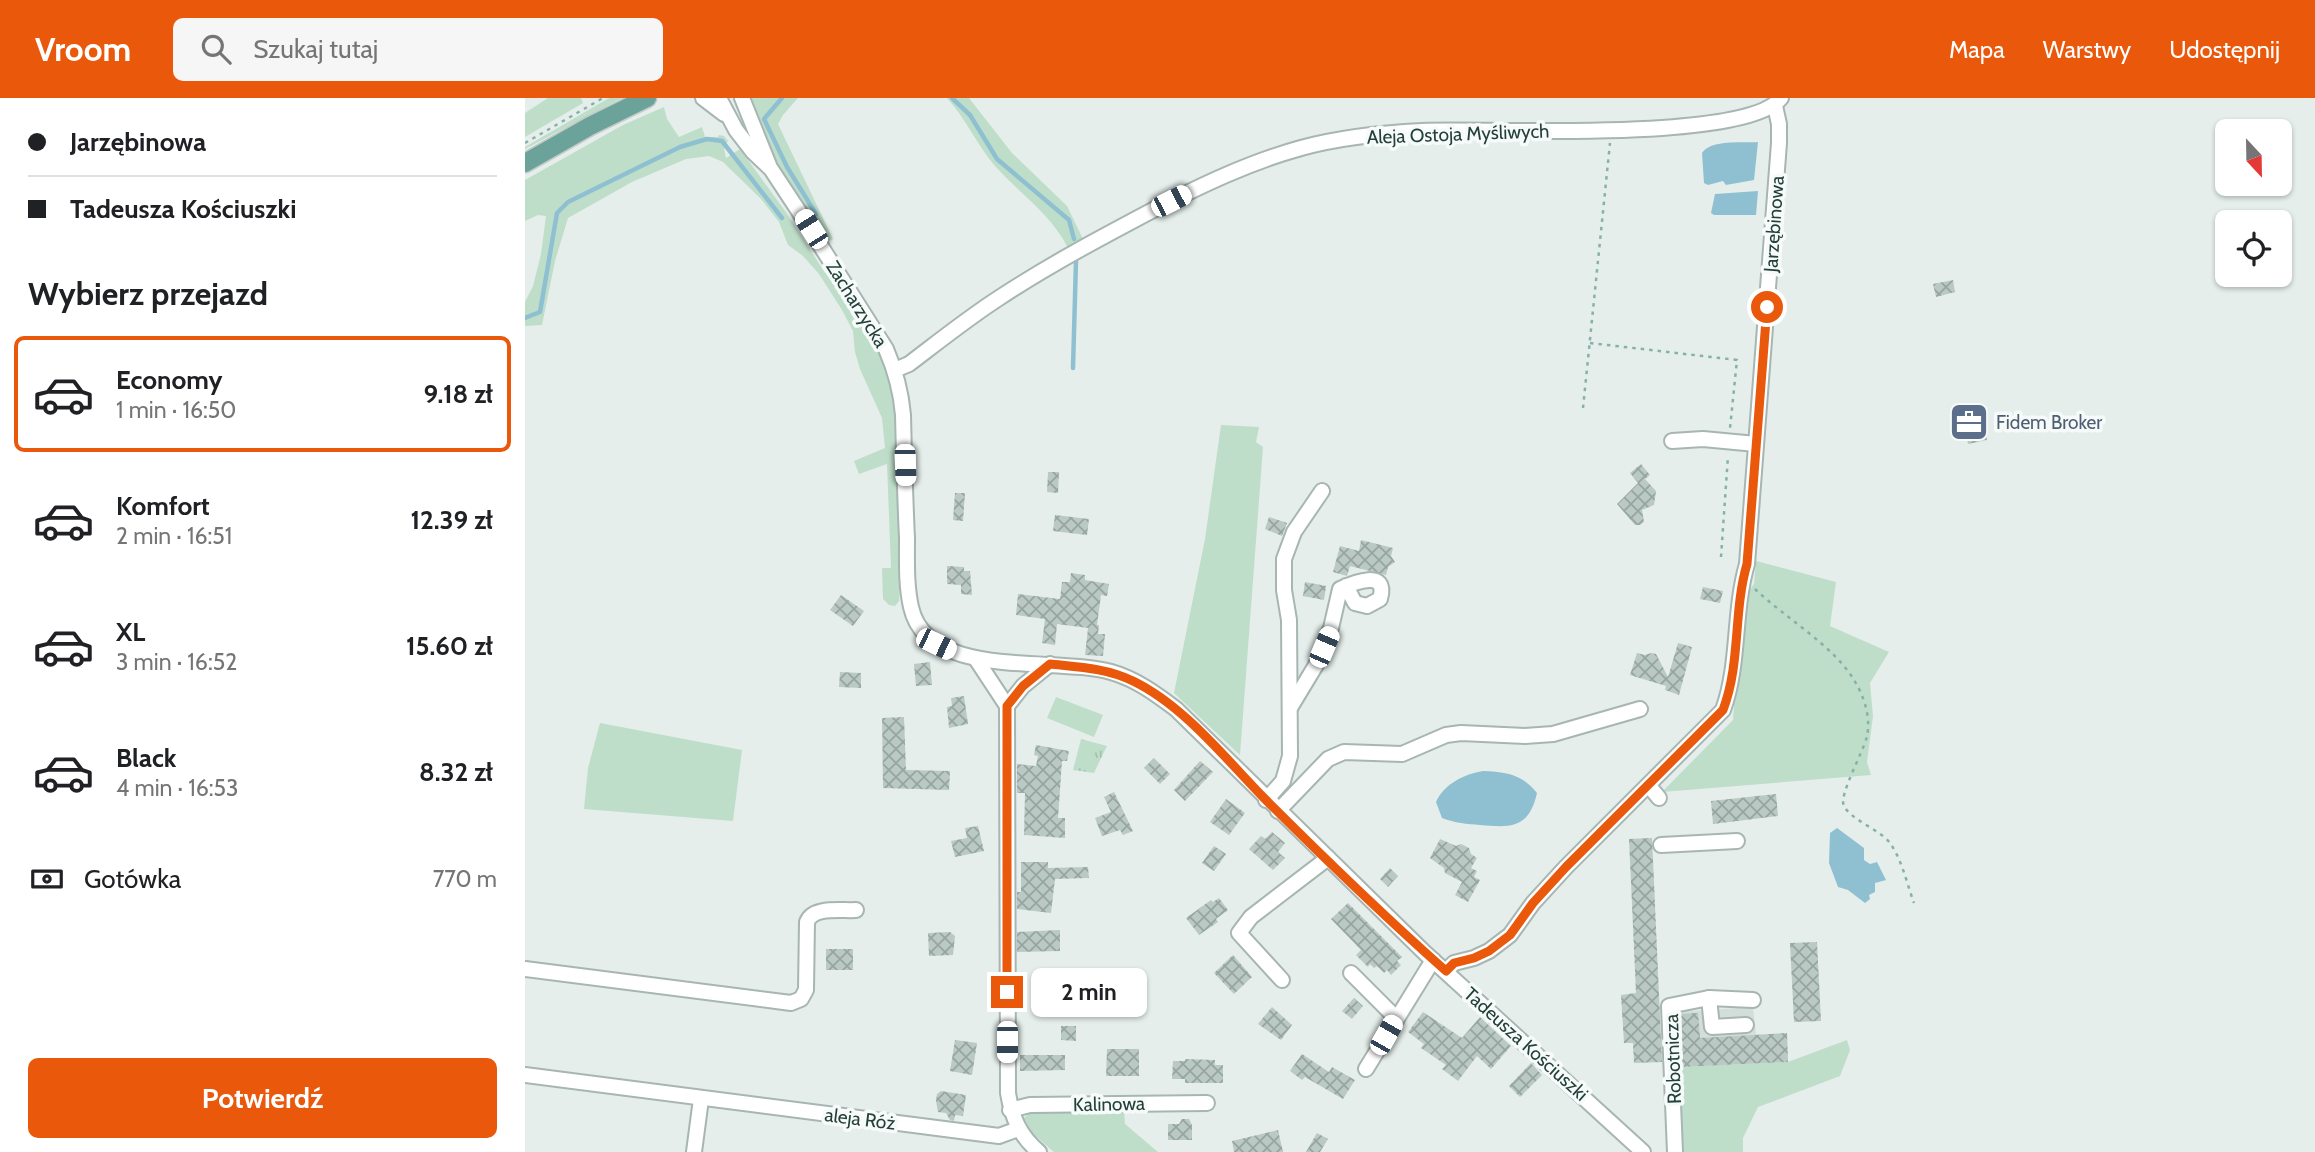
<!DOCTYPE html>
<html lang="pl">
<meta charset="utf-8">
<style>
:root{--surface:#fff;--page:#f6f6f6;--text:#202124;--muted:#757577;--line:#e0e0e0;--accent:#ea580c}
body{margin:0;font-family:Cabin,sans-serif;background:var(--page);color:var(--text);height:100vh;display:flex;flex-direction:column;font-size:26px;white-space:nowrap}
*{box-sizing:border-box;margin:0}
p{font-size:23px;color:var(--muted)}
.icon{flex:none;width:38px;height:38px;fill:none;stroke:currentColor;stroke-width:2;stroke-linecap:round;stroke-linejoin:round}
.map{position:relative;flex:1;overflow:hidden}
.drawer{display:flex;flex-direction:column;background:var(--surface);width:525px}
.drawer>*{flex:none}
.hud{display:grid;align-content:center;height:154px;padding:0 28px;background:var(--surface)}
.needle{width:46px;rotate:158deg}
.buttons{position:absolute;left:1690px;top:21px;display:grid;gap:14px}
.buttons a{display:grid;place-items:center;width:77px;height:77px;border-radius:10px;background:var(--surface);box-shadow:0 2px 5px #0004;font-size:35px}
.end{position:absolute;width:32px;height:32px;margin:-16px;border:9px solid #ea580c;background:#fff;box-shadow:0 0 0 4px #fff}
.from{border-radius:50%}
.bubble{position:absolute;height:49px;border-radius:10px;background:var(--surface);box-shadow:0 2px 5px #0004;font-size:23px;font-weight:700;line-height:49px;text-align:center}
.car{position:absolute;width:21px;height:42px;margin:-21px -10px;border-radius:9px;box-shadow:0 0 5px 2px #0007;background:linear-gradient(#fff 24%,#345 0 40%,#fff 0 76%,#345 0 86%,#fff 0)}
.hud b{display:flex;align-items:center;gap:24px;height:66px;font-size:26px}
.hud b+b{border-top:2px solid var(--line)}
.hud i{width:18px;height:18px;background:var(--text)}
ul{padding:0;list-style:none}
li{display:flex;align-items:center;gap:21px;height:116px;margin:0 14px 10px;padding:0 14px;border:4px solid transparent;border-radius:10px}
li div{flex:1}
li b{display:block;font-size:26px}
li em{font-style:normal;font-weight:700}
li.on{border-color:var(--accent)}
li>.icon{width:63px;height:63px;stroke-width:1.5}
h2{padding:0 28px;font-size:32px;line-height:84px}
.pay{display:flex;align-items:center;gap:18px;height:77px;padding:0 28px;font-size:26px}
.pay p{margin-inline-start:auto}
.cta{display:flex;gap:14px;margin-top:auto;padding:14px 28px}
.cta a{flex:1;height:80px;border-radius:10px;background:var(--accent);color:#fff;font-size:28px;font-weight:700;line-height:80px;text-align:center}
header{display:flex;align-items:center;gap:42px;box-sizing:border-box;height:98px;padding:0 35px;background:var(--accent);color:#fff}
header strong{font-size:33px}
nav{display:flex;gap:38px;margin-inline-start:auto;font-size:24px}
.search{width:490px;height:63px;background:var(--page);display:flex;align-items:center;gap:18px;box-sizing:border-box;padding:0 24px;border-radius:10px;color:var(--muted);font-size:26px}
main{display:flex;flex:1;min-height:0}
.map>svg:first-child{display:block}
.built{fill:#d3deda}
.grass{fill:#bfdeca}
.park{fill:url(#park-tufts)}
.water{fill:#8fc0d1}
.lines{fill:none;stroke-linecap:round;stroke-linejoin:round}
.stream{stroke:#8fc0d1;stroke-width:4.5}
.building{fill:url(#building-cross-hatch)}
.minor-casing{stroke:#a7b6b3;stroke-width:18}
.major-casing{stroke:#c2cac8;stroke-width:21}
.path{stroke:#86b1a8;stroke-width:2.5;stroke-dasharray:3.5 5;stroke-linecap:butt}
.minor{stroke:#fff;stroke-width:14}
.major{stroke:#6ba29a;stroke-width:18}
.route{stroke:#ea580c;stroke-width:9}
.labels{text-anchor:middle;dominant-baseline:central;stroke-width:7;stroke-linejoin:round;paint-order:stroke}
.street-label{font-size:19px;fill:#24403b;stroke:#f6faf8}
.service-label{font-size:19px;fill:#4e5e75;stroke:#f6faf8;text-anchor:start}
</style>
<header>
<strong>Vroom</strong>
<div class="search"><svg class="icon" aria-label="search" viewBox="0 0 24 24"><circle cx="10" cy="10" r="6"/><path d="M15 15l6 6"/></svg>Szukaj tutaj</div>
<nav><a>Mapa</a><a>Warstwy</a><a>Udostępnij</a></nav>
</header>
<main>
<section class="drawer">
<div class="hud">
<b><i class="from"></i>Jarzębinowa</b>
<b><i></i>Tadeusza Kościuszki</b>
</div>
<h2>Wybierz przejazd</h2>
<ul>
<li class="on"><svg class="icon" aria-label="car" viewBox="0 0 24 24"><path d="M5 17H2v-5l4-1 3-4h7l3 4 3 1v5h-3M9 17h6M6 11h13"/><circle cx="7" cy="17" r="2"/><circle cx="17" cy="17" r="2"/></svg><div><b>Economy</b><p>1 min · 16:50</p></div><em>9.18 zł</em></li>
<li><svg class="icon" aria-label="car" viewBox="0 0 24 24"><path d="M5 17H2v-5l4-1 3-4h7l3 4 3 1v5h-3M9 17h6M6 11h13"/><circle cx="7" cy="17" r="2"/><circle cx="17" cy="17" r="2"/></svg><div><b>Komfort</b><p>2 min · 16:51</p></div><em>12.39 zł</em></li>
<li><svg class="icon" aria-label="car" viewBox="0 0 24 24"><path d="M5 17H2v-5l4-1 3-4h7l3 4 3 1v5h-3M9 17h6M6 11h13"/><circle cx="7" cy="17" r="2"/><circle cx="17" cy="17" r="2"/></svg><div><b>XL</b><p>3 min · 16:52</p></div><em>15.60 zł</em></li>
<li><svg class="icon" aria-label="car" viewBox="0 0 24 24"><path d="M5 17H2v-5l4-1 3-4h7l3 4 3 1v5h-3M9 17h6M6 11h13"/><circle cx="7" cy="17" r="2"/><circle cx="17" cy="17" r="2"/></svg><div><b>Black</b><p>4 min · 16:53</p></div><em>8.32 zł</em></li>
</ul>
<div class="pay"><svg class="icon" aria-label="cash" viewBox="0 0 24 24"><path d="M3 7h18v10H3z"/><circle cx="12" cy="12" r="2"/></svg>Gotówka<p>770 m</p></div>
<div class="cta"><a>Potwierdź</a></div>
</section>
<div class="map">
<svg width="1790" height="1054" viewBox="0 0 1790 1054">
<defs>
<pattern id="park-tufts" width="24" height="20" patternUnits="userSpaceOnUse" patternTransform="scale(1.75)"><rect width="24" height="20" fill="#bfdeca"/><path d="M3 7l-1-3M5 7V3M7 7l1-3M15 17l-1-3M17 17v-4M19 17l1-3" fill="none" stroke="#a4c0ae"/></pattern>
<pattern id="building-cross-hatch" width="8" height="8" patternUnits="userSpaceOnUse" patternTransform="scale(1.75)"><rect width="8" height="8" fill="#bac9c4"/><path d="M0 0l8 8M0 8l8-8" fill="none" stroke="#97a5a0"/></pattern>
</defs>
<rect width="100%" height="100%" fill="#e5eeeb"/>
<polygon class="built" points="1228,909 1231,937 1262,935 1263,964 1155,969 1152,914"/>
<g class="grass">
<polygon points="23,0 56,0 58,5 0,39 0,15"/>
<polygon points="84,0 97,0 0,51 0,49"/>
<polygon points="222,0 273,0 258,17 253,26 308,141 301,145 252,67"/>
<path d="M422,0H444L487,55L542,108L558,141L543,150C526,116 495,96 470,68C452,47 441,21 422,0Z"/>
<path d="M139,9L142,21L154,39L177,29L180,39H193L194,37L199,38L203,43L199,50L201,60L215,51L263,117L300,175L305,173C332,218 366,260 370,314L375,486L374,503L370,508L364,507L358,501L357,470H366L362,366L334,376L329,363L360,350L357,320L335,271L330,254L328,233L317,212L294,176L278,158L263,147L254,124L236,101L198,64L184,58L161,61L107,84L43,120L30,163L17,227L0,228V204L8,188L16,156L21,118L13,117L0,123V82L98,27Z"/>
<polygon points="696,327 734,329 731,344 738,349 715,657 649,595 680,441"/>
<polygon points="1231,463 1311,484 1305,528 1364,554 1345,585 1348,618 1342,664 1346,677 1137,694 1208,622 1216,503 1229,486"/>
<polygon points="531,599 578,617 569,639 522,620"/>
<polygon points="75,625 217,652 208,723 59,711 63,670"/>
<polygon points="1322,942 1325,952 1315,978 1233,1009 1218,1040 1218,1054 1158,1054 1155,969 1263,964"/>
<polygon points="599,1012 600,1026 633,1054 529,1054 507,1035 499,1020 507,1013"/>
</g>
<polygon class="park" points="556,641 582,648 569,675 548,672"/>
<g class="water">
<path d="M1233,44L1229,82L1201,87L1198,83L1183,87L1179,85L1177,55C1186,41 1217,45 1233,44Z"/>
<polygon points="1233,93 1231,117 1189,117 1186,115 1190,96"/>
<path d="M958,673C981,674 997,676 1012,695C1004,730 987,730 955,727C942,726 930,725 917,720L911,704C919,686 939,676 958,673Z"/>
<polygon points="1312,730 1339,750 1339,762 1345,766 1352,764 1361,782 1350,785 1350,794 1344,797 1345,801 1340,805 1323,792 1313,789 1304,765 1305,735"/>
</g>
<g class="lines">
<g class="stream">
<polyline points="257,0 239,21 262,69 291,116"/>
<polyline points="427,0 445,17 472,61 544,122 549,141"/>
<polyline points="0,220 15,214 32,115 43,104 155,49 182,41 197,43 257,120"/>
<polyline points="548,270 551,163"/>
</g>
</g>
<g class="building">
<polygon points="1428,182 1430,194 1411,199 1408,186"/>
<polygon points="1457,314 1462,342 1443,346 1438,318"/>
<polygon points="1116,366 1125,377 1120,381 1131,393 1129,407 1117,412 1119,424 1115,427 1110,427 1092,406 1113,385 1105,375"/>
<polygon points="523,374 534,374 533,395 522,394"/>
<polygon points="430,395 440,395 438,423 428,422"/>
<polygon points="530,417 564,421 562,437 528,433"/>
<polygon points="744,419 762,425 757,438 740,431"/>
<polygon points="836,442 868,450 866,458 870,464 863,469 861,477 825,468 822,478 808,474 815,448 834,453"/>
<polygon points="422,468 439,469 439,473 445,473 447,497 436,496 436,487 422,486"/>
<polygon points="546,475 560,477 560,482 584,486 582,498 576,497 572,527 574,527 573,536 580,536 578,558 560,557 563,530 532,526 530,547 517,545 520,521 491,517 493,496 535,501 537,484 545,484"/>
<polygon points="780,484 801,488 799,502 778,498"/>
<polygon points="1178,489 1198,493 1195,505 1175,501"/>
<polygon points="316,497 339,513 328,528 305,512"/>
<polygon points="1153,545 1167,549 1154,597 1140,592 1141,588 1105,577 1112,555 1120,557 1126,555 1131,556 1143,579"/>
<polygon points="405,564 407,587 391,588 389,566"/>
<polygon points="315,574 336,575 336,590 314,589"/>
<polygon points="439,598 443,626 424,630 422,609 427,608 426,600"/>
<polygon points="379,619 381,672 425,673 424,692 358,690 357,620"/>
<polygon points="511,647 544,653 542,663 537,663 533,720 540,720 540,740 499,737 500,695 492,695 492,666 511,668 513,658 509,657"/>
<polygon points="629,660 645,676 635,686 619,670"/>
<polygon points="675,663 688,674 660,703 649,692"/>
<polygon points="589,694 608,733 598,737 595,732 577,738 570,720 586,714 579,699"/>
<polygon points="1251,696 1253,718 1188,726 1186,703"/>
<polygon points="701,701 720,715 704,737 685,724"/>
<polygon points="453,728 459,753 430,759 426,743 442,740 440,730"/>
<polygon points="747,734 760,745 753,754 760,760 748,772 724,751 736,738 740,741"/>
<polygon points="1127,740 1137,964 1109,965 1108,945 1099,945 1096,897 1111,895 1104,741"/>
<polygon points="915,741 931,748 936,746 944,750 946,756 952,760 946,770 952,773 949,779 955,782 943,804 930,797 937,784 920,775 919,770 905,760"/>
<polygon points="689,748 701,756 689,773 677,765"/>
<polygon points="496,764 523,764 523,770 563,769 564,780 530,781 526,815 492,811 492,794 496,794"/>
<polygon points="865,770 873,778 863,789 855,781"/>
<polygon points="694,800 703,812 691,821 693,824 674,837 661,820 686,802 688,804"/>
<polygon points="823,805 877,859 872,863 876,867 866,877 862,872 859,875 852,868 849,870 845,866 843,869 831,857 836,852 806,821"/>
<polygon points="535,832 535,853 492,854 492,834"/>
<polygon points="425,834 430,838 428,857 404,858 403,835"/>
<polygon points="1292,844 1296,923 1269,924 1265,845"/>
<rect x="301" y="851" width="27" height="21"/>
<polygon points="708,857 727,879 709,896 689,875"/>
<polygon points="537,871 563,872 563,884 557,884 556,894 544,893 545,883 536,883"/>
<polygon points="829,900 838,908 827,921 817,913"/>
<polygon points="747,909 767,927 756,942 733,926"/>
<polygon points="898,914 937,940 955,919 986,948 966,971 952,958 933,983 917,971 921,967 896,950 899,946 883,934"/>
<polygon points="1173,915 1175,940 1262,935 1263,964 1156,969 1154,916"/>
<polygon points="536,928 551,928 551,943 536,942"/>
<polygon points="430,942 452,945 447,977 425,973"/>
<polygon points="582,951 614,951 614,978 581,978"/>
<polygon points="777,956 804,974 807,969 830,982 818,1001 780,979 777,982 765,973"/>
<polygon points="495,957 540,957 540,972 495,973"/>
<polygon points="660,961 690,962 690,967 698,967 698,985 660,985 660,981 647,981 648,963 660,963"/>
<polygon points="1006,965 1017,977 995,999 984,988"/>
<polygon points="416,993 441,997 438,1018 430,1017 429,1023 425,1022 421,1015 413,1014 411,1003 412,996"/>
<polygon points="657,1021 664,1021 667,1027 667,1042 643,1042 643,1026 654,1026"/>
<polygon points="753,1032 758,1054 709,1054 707,1043"/>
<polygon points="792,1035 803,1041 795,1054 781,1054"/>
</g>
<g class="lines">
<g class="minor-casing">
<g id="minor">
<polyline points="178,0 199,16"/>
<path d="M194,0L211,32L228,54L246,71L273,112L361,251C371,274 376,293 378,317C379,358 380,399 382,440C382,463 381,487 386,509C402,583 531,558 586,574C611,581 631,596 651,611L900,855L1118,1054"/>
<polyline points="217,0 244,67"/>
<path d="M370,272L384,266C413,244 443,220 474,200C524,167 577,139 630,111C677,87 725,64 776,50C816,39 856,35 897,33C961,30 1221,45 1256,0"/>
<polyline points="1147,343 1178,341 1231,346"/>
<path d="M451,561L482,608L483,995C487,1020 495,1038 514,1054"/>
<polyline points="482,608 498,588 525,566"/>
<path d="M765,610L791,567L806,530L815,491C828,485 864,470 855,501L842,508L830,505L821,488"/>
<polyline points="1124,688 1134,700"/>
<polyline points="741,702 758,683 765,658 764,522 759,492 759,461 769,434 797,393"/>
<polyline points="753,713 803,661 819,654 877,656 921,637 936,635 1000,638 1028,636 1115,611"/>
<polyline points="1136,747 1212,743"/>
<path d="M0,871L266,905L276,901L281,892L282,824C288,808 316,813 331,812"/>
<path d="M921,873L929,865L949,860L964,853L985,837L1008,805L1041,769L1198,612C1215,565 1208,514 1222,466L1254,45V26L1250,8"/>
<polyline points="826,875 871,920"/>
<polyline points="757,882 714,835 726,819 803,760"/>
<polyline points="1184,900 1187,929 1221,927"/>
<polyline points="841,971 908,862"/>
<polyline points="0,977 474,1038 493,1031"/>
<polyline points="485,1012 505,1007 682,1005"/>
<polyline points="169,1054 176,1001"/>
<polyline points="1150,1054 1144,908 1184,900 1228,902"/>
</g>
</g>
<g class="major-casing">
<polyline id="major" points="0,65 65,28 122,0"/>
</g>
<g class="path">
<polyline points="0,45 78,0"/>
<polyline points="1065,245 1212,262 1205,330"/>
<polyline points="1058,310 1085,45"/>
<polyline points="1196,459 1203,358"/>
<path d="M1230,491C1259,519 1309,548 1329,582C1339,598 1346,619 1342,638C1339,653 1313,698 1319,708C1326,722 1354,731 1365,745C1377,762 1382,786 1389,805"/>
</g>
<use href="#minor" class="minor"/>
<use href="#major" class="major"/>
</g>
<g class="lines">
<path class="route" d="M482,894V608L498,588L525,566C553,569 582,570 608,583C658,607 700,660 739,700C797,758 859,818 921,873L929,865L949,860L964,853L985,837L1008,805L1041,769L1198,612C1216,565 1208,514 1222,466L1242,209"/>
</g>
<defs>
<g id="office-square" transform="scale(2.0125)"><rect x="-9" y="-9" width="18" height="18" rx="4" fill="#5c6f8a" stroke="#f6faf8"/><path d="M-6-3h4V-5.5h4V-3h4V5H-6ZM-1-4.5V-3h2v-1.5ZM-6 0V1H6V0Z" fill="#fff"/></g>
</defs>
<g fill-rule="evenodd">
<use href="#office-square" x="1444" y="324"/>
</g>
<g class="labels">
<g class="street-label">
<text transform="translate(933 36) rotate(-2)">Aleja Ostoja Myśliwych</text>
<text transform="translate(1249 126) rotate(-86)">Jarzębinowa</text>
<text transform="translate(332 206) rotate(58)">Zacharzycka</text>
<text transform="translate(1001 946) rotate(42)">Tadeusza Kościuszki</text>
<text transform="translate(1148 961) rotate(-92)">Robotnicza</text>
<text transform="translate(584 1006) rotate(-1)">Kalinowa</text>
<text transform="translate(335 1021) rotate(7)">aleja Róż</text>
</g>
<g class="service-label">
<text x="1471" y="324">Fidem Broker</text>
</g>
</g>
</svg>
<div class="buttons">
<a><svg class="needle" viewBox="-14 -14 28 28"><path d="M0-13l5 13h-10z" fill="#e53935"/><path d="M0 13l5-13h-10z" fill="#757577"/></svg></a>
<a><svg class="icon" aria-label="locate" viewBox="0 0 24 24"><circle cx="12" cy="12" r="6"/><path d="M12 2v4M12 18v4M2 12h4M18 12h4"/></svg></a>
</div>
<i class="end from" style="left:1242px;top:209px"></i>
<i class="end" style="left:482px;top:894px"></i>
<div class="bubble" style="left:506px;top:870px;width:116px">2 min</div>
<i class="car" style="left:646px;top:103px;rotate:63deg"></i>
<i class="car" style="left:286px;top:131px;rotate:328deg"></i>
<i class="car" style="left:380px;top:367px;rotate:178deg"></i>
<i class="car" style="left:411px;top:546px;rotate:116deg"></i>
<i class="car" style="left:799px;top:549px;rotate:23deg"></i>
<i class="car" style="left:861px;top:937px;rotate:30deg"></i>
<i class="car" style="left:482px;top:944px;rotate:180deg"></i>
</div>
</main>
